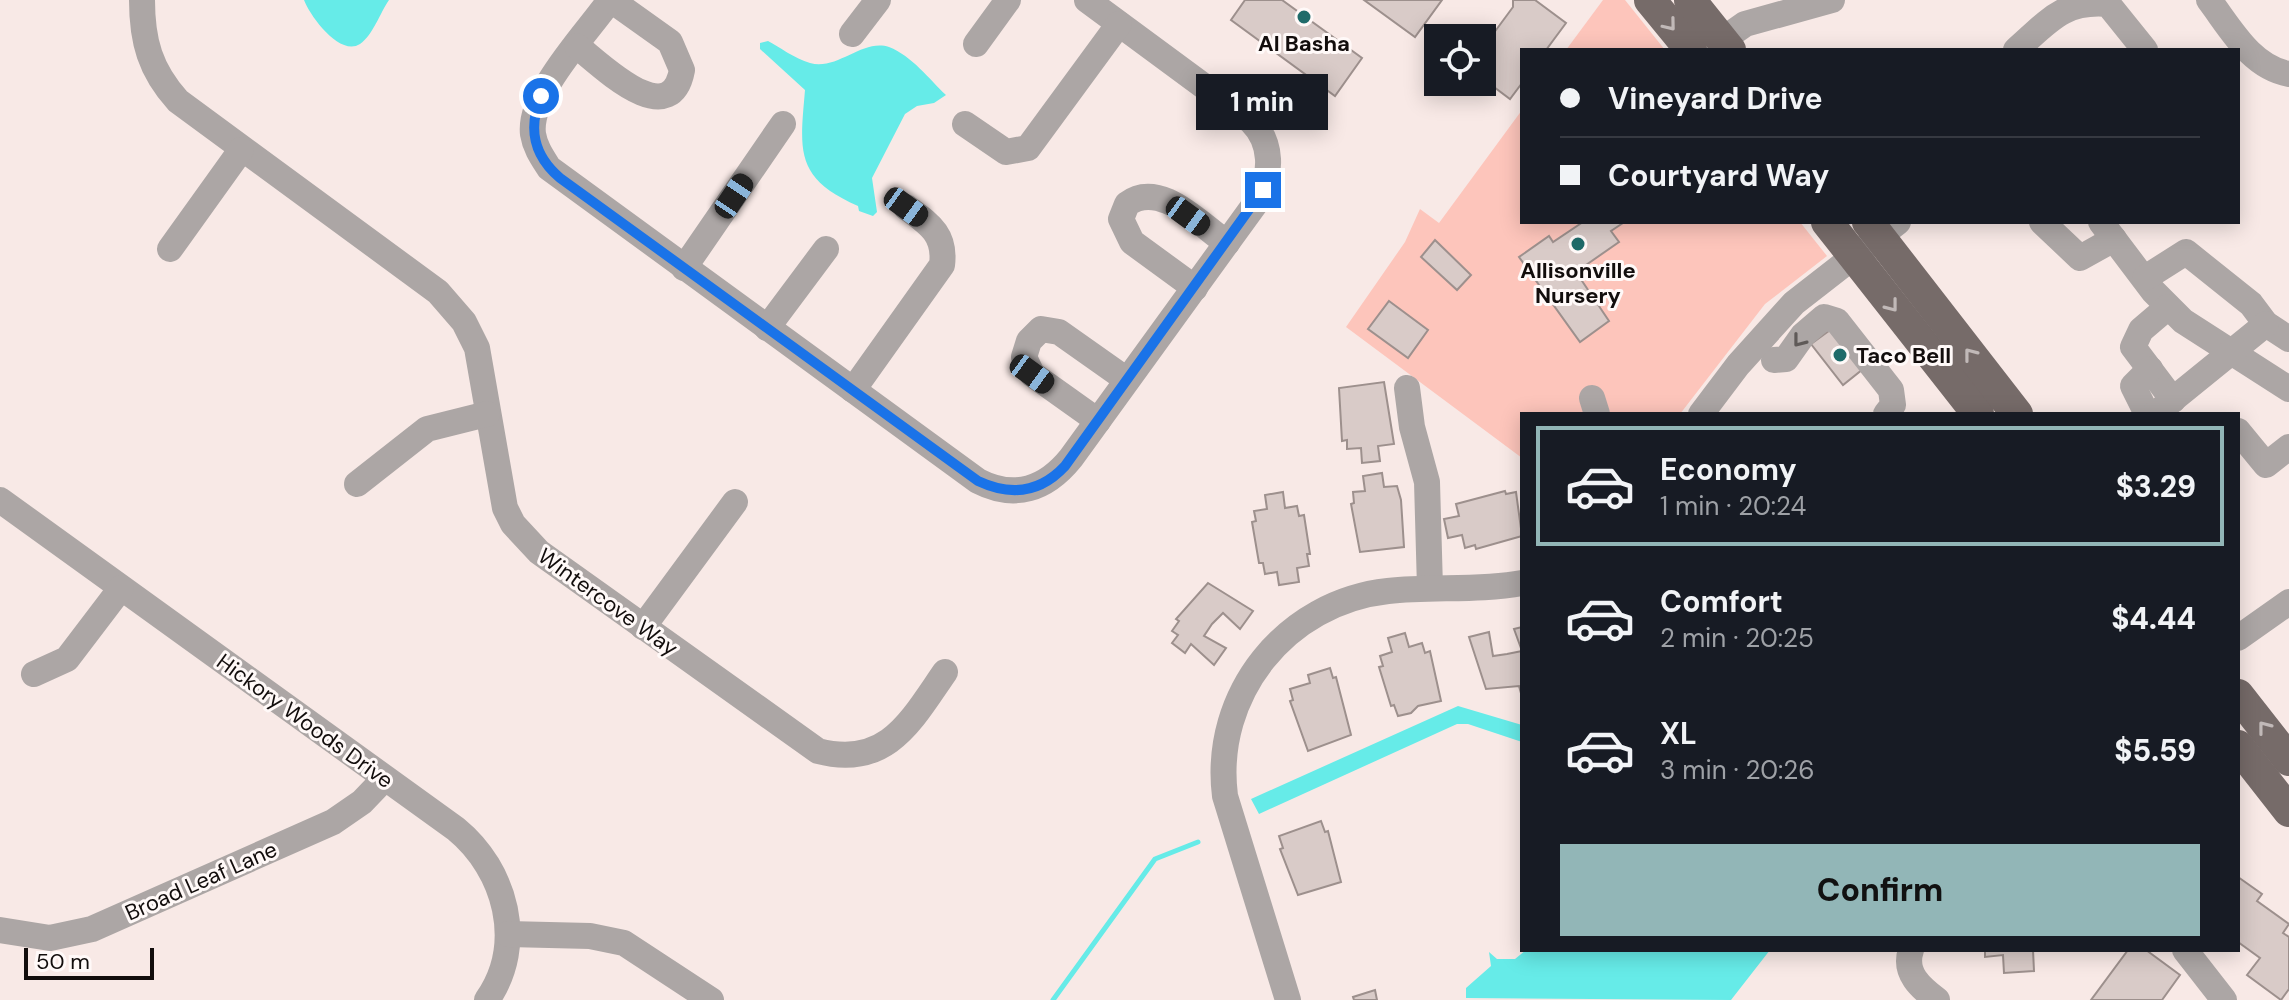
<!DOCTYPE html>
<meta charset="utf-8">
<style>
:root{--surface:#171b24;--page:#242831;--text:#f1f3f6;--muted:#9ea1a6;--line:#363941;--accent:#92b6b7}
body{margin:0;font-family:"DM Sans",sans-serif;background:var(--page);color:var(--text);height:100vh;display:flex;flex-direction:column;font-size:30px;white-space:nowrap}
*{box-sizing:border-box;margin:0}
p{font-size:26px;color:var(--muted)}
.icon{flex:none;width:44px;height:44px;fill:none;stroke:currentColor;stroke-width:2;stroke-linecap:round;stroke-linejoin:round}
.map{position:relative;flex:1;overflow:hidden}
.sheet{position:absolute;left:1520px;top:412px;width:720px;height:540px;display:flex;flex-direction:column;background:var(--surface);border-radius:0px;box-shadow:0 4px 20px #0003}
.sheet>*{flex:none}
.banner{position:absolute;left:1520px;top:48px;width:720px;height:176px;border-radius:0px;box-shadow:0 4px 20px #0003;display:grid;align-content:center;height:176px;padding:0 40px;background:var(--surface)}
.tools{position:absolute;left:1424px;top:24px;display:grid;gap:16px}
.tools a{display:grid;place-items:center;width:72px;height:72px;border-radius:0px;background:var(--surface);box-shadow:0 4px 20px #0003;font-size:40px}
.scale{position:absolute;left:24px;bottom:20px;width:130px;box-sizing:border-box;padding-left:8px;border:4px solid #120d0c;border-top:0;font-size:22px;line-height:28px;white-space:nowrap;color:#120d0c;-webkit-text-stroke:6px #fff9f8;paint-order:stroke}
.end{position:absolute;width:36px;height:36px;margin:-18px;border:10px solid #1a73e8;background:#fff;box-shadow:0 0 0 4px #fff}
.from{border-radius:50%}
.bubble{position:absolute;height:56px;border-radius:0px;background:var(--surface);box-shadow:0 4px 20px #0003;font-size:26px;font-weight:800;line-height:56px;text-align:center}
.car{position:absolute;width:24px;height:48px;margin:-24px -12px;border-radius:10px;box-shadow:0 0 6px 2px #0007;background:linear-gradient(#222 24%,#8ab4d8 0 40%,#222 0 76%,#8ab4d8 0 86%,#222 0)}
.banner b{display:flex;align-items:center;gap:28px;height:76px;font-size:30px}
.banner b+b{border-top:2px solid var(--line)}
.banner i{width:20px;height:20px;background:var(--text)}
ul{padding:14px 0 0;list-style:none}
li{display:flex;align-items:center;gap:24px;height:120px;margin:0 16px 12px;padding:0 24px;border:4px solid transparent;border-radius:0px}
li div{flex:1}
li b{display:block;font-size:30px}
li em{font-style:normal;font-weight:800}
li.active{border-color:var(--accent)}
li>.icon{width:72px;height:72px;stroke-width:1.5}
.action{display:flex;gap:16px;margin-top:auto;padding:16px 40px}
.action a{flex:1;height:92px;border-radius:0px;background:var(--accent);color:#111;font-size:32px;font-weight:800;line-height:92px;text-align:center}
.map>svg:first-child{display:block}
.green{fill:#fdc5bb}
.water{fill:#66ebe8}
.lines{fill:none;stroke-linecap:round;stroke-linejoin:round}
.stream{stroke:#66ebe8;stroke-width:5}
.building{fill:#d9cbc8;stroke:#9d908d;stroke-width:2}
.minor{stroke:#aca6a5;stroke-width:26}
.major{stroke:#766b69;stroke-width:32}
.oneway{stroke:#c1b9b8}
.oneway2{stroke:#5f5a58}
.route{stroke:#1a73e8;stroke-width:10}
.poi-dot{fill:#1f6b6a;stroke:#fff9f8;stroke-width:3}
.labels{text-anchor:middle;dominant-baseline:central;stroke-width:6;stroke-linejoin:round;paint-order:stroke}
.poi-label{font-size:22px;font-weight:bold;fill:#120d0c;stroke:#fff9f8}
.street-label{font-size:22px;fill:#120d0c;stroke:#fff9f8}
</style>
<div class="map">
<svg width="2289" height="1000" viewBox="0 0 2289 1000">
<rect width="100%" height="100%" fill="#f8e9e6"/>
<g class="green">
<polygon points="1603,0 1625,0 1665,50 1566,50"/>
<polygon points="1522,110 1522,222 1800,222 1827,256 1765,304 1680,414 1522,414 1522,458 1346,327 1405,242 1420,209 1439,223"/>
</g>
<g class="water">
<path d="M304,0H389C380,13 373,35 360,44C340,57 310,16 304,0Z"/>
<path d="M768,41C778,46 795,59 810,63C837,71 863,38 889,47C912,56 929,79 946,95L934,103L917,106L905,114L872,178L877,212L873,216L859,211L858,206C794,178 800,150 805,90L760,49V43Z"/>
<polygon points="1458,706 1522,725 1522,742 1468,724 1457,724 1259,814 1251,799"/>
<polygon points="1526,950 1770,950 1731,1000 1466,998 1466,988 1491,966 1489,952 1497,959 1515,959"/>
</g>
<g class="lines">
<polyline class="stream" points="1053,1000 1155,859 1198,842"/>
</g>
<g class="building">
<polygon points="1245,0 1282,0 1362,58 1335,96 1231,20"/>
<polygon points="1364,0 1442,0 1415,37"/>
<polygon points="1513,0 1535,0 1566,23 1546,50 1522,50 1522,83 1510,99 1482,78 1482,49 1513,7"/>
<polygon points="1583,222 1623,223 1611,231 1619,242 1576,272 1609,321 1580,342 1519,257 1549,236 1553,242"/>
<polygon points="1435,240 1471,275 1457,290 1421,257"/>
<polygon points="1389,301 1428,330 1408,358 1368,329"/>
<polygon points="1837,325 1868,365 1843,385 1811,344"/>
<polygon points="1384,382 1394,444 1378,446 1380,461 1362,463 1361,448 1347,449 1347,440 1342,441 1339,388"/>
<polygon points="1382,473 1384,487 1397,486 1401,500 1404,547 1360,552 1351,504 1354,503 1353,492 1365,491 1363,476"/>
<polygon points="1505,491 1506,494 1516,492 1522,536 1476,549 1475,545 1465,548 1462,535 1448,538 1444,519 1459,516 1456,504"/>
<polygon points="1283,492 1285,508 1297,506 1299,516 1304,515 1310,554 1307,554 1309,566 1297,568 1299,582 1279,585 1277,572 1265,574 1263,563 1259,563 1252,522 1256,521 1254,511 1267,509 1265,495"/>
<polygon points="1208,583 1253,611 1240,629 1223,613 1212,624 1204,636 1226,648 1214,665 1191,644 1185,653 1172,643 1178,635 1172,631 1179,621 1176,619"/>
<polygon points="1522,627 1522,697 1519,686 1486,689 1469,637 1489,632 1493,656 1507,654 1522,651 1514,629"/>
<polygon points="1405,633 1409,647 1422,643 1425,653 1430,651 1441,701 1418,706 1411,713 1398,716 1394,705 1391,706 1379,667 1383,666 1380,656 1392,652 1388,638"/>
<polygon points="1330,668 1333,678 1336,677 1351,735 1308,751 1290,701 1293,700 1290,689 1310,683 1308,675"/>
<polygon points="1321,821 1325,832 1328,831 1341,882 1298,895 1280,849 1283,848 1279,836"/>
<polygon points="2238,877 2262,894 2257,901 2289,924 2283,933 2289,937 2289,989 2281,1000 2247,975 2260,958 2238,942"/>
<polygon points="1985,950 2033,950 2034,971 2004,973 2003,955 1985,957"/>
<polygon points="2128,950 2146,950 2180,975 2162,1000 2091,1000"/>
<polygon points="1375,990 1377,1000 1354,1000 1353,997"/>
</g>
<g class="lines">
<g class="minor">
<path d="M142,0C142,41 150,70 178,101L438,292L464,322L477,348L505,508L513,524L539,552L818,751C887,769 911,721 945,672"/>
<path d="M610,0C587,33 528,93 533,134C535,147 542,157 549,168L978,481C1015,500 1046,489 1071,458L1258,200C1272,174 1273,143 1251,121L1087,0"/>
<path d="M2209,0C2231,29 2251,67 2289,74"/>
<polyline points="852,34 878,0"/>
<polyline points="976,44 1008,0"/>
<path d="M577,46C600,64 670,134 682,70L670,42L611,0"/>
<polyline points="1708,50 1745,24 1832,0"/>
<path d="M2016,50C2048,22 2063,0 2108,4L2145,50"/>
<polyline points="965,124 1006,152 1028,148 1119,24"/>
<polyline points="2042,222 2080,258 2114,239"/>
<polyline points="2101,222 2153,291 2183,321 2289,389"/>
<polyline points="170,249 241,150"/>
<polyline points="684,268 783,124"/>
<polyline points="2145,278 2186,252 2251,304 2266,324 2289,339"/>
<path d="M1195,288L1132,242L1121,219L1127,204C1160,179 1200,225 1227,243"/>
<polyline points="2168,307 2141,330 2133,347 2173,400"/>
<polyline points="767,328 826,249"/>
<polyline points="1774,360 1786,359 1803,335 1824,317 1837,321 1891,390 1893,405 1886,414"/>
<polyline points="1407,388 1412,427 1427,482 1430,588"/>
<path d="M853,390L942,265C946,234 929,224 906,207"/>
<polyline points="1592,398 1597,414"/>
<polyline points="1701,414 1738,365 1794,303 1898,222"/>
<polyline points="2147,414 2133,386 2150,369"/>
<polyline points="2155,414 2266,324"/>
<polyline points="1098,421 1032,374 1024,357 1029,341 1041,329 1059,332 1127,380"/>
<polyline points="2238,431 2266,465 2289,447"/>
<polyline points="357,484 427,429 487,414"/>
<path d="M0,500L456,829C506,870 526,944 487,1000"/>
<polyline points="643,627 735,502"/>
<polyline points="2238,638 2289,602"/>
<polyline points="34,674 67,659 121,588"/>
<polyline points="0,930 50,938 92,929 333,822 362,802 384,779"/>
<polyline points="508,934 590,936 624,943 711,1000"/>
<path d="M1911,950C1903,973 1921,988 1937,1000"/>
<polyline points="2185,950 2224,1000"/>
<path d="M1288,1000L1225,796C1212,694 1286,602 1388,591C1432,586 1478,591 1522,583"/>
</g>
<g class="major">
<polyline points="1650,0 1691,50"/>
<polyline points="1690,0 1730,50"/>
<polyline points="1827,222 1978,414"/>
<polyline points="1868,222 2017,414"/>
<polyline points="2238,695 2289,760"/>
<polyline points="2238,746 2289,811"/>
</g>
</g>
<defs><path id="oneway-chevron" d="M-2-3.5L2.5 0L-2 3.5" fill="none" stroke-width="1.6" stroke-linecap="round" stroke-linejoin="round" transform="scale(2)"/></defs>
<g class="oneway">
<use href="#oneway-chevron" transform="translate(1670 25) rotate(51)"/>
<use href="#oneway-chevron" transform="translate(1892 306) rotate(52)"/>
<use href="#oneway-chevron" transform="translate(1970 354) rotate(-128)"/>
<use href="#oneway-chevron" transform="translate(2264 727) rotate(-128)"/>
</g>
<use class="oneway2" href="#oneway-chevron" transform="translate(1799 341) rotate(128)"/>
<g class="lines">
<path class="route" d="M541,96C528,128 533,155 560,178L978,481C1010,496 1040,493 1065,466L1263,190"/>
</g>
<g class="poi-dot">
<circle cx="1304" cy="17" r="8"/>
<circle cx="1578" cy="244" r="8"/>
<circle cx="1840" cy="355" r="8"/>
</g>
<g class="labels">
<g class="poi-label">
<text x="1304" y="43">Al Basha</text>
<text x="1578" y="270">Allisonville<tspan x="1578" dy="25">Nursery</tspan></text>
<text x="1856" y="355" text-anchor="start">Taco Bell</text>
</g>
<g class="street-label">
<text transform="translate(608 602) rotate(36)">Wintercove Way</text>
<text transform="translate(305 721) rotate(36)">Hickory Woods Drive</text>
<text transform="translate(201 881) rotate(-24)">Broad Leaf Lane</text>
</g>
</g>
</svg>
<div class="tools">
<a><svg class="icon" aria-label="locate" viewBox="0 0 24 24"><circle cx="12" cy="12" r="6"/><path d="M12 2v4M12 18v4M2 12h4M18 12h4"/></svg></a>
</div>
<div class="scale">50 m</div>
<i class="end from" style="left:541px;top:96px"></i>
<i class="end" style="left:1263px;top:190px"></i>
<div class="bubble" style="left:1196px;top:74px;width:132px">1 min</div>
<i class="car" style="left:734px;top:196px;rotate:34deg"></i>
<i class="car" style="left:906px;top:207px;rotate:126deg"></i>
<i class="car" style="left:1188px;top:216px;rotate:126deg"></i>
<i class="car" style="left:1032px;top:374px;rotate:126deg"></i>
<div class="banner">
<b><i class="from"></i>Vineyard Drive</b>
<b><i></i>Courtyard Way</b>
</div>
<section class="sheet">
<ul>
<li class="active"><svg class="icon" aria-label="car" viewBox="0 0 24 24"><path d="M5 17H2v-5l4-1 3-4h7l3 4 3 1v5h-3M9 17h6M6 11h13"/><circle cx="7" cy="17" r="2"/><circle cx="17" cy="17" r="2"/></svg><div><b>Economy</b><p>1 min · 20:24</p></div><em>$3.29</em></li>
<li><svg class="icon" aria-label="car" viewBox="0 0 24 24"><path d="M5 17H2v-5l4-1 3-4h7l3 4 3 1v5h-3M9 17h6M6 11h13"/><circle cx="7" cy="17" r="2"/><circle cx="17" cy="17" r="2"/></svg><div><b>Comfort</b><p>2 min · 20:25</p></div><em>$4.44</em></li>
<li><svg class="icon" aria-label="car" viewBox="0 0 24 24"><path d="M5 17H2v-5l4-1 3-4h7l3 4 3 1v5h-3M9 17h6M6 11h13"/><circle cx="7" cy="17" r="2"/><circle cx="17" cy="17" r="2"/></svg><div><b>XL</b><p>3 min · 20:26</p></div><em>$5.59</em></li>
</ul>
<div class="action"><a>Confirm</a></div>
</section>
</div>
